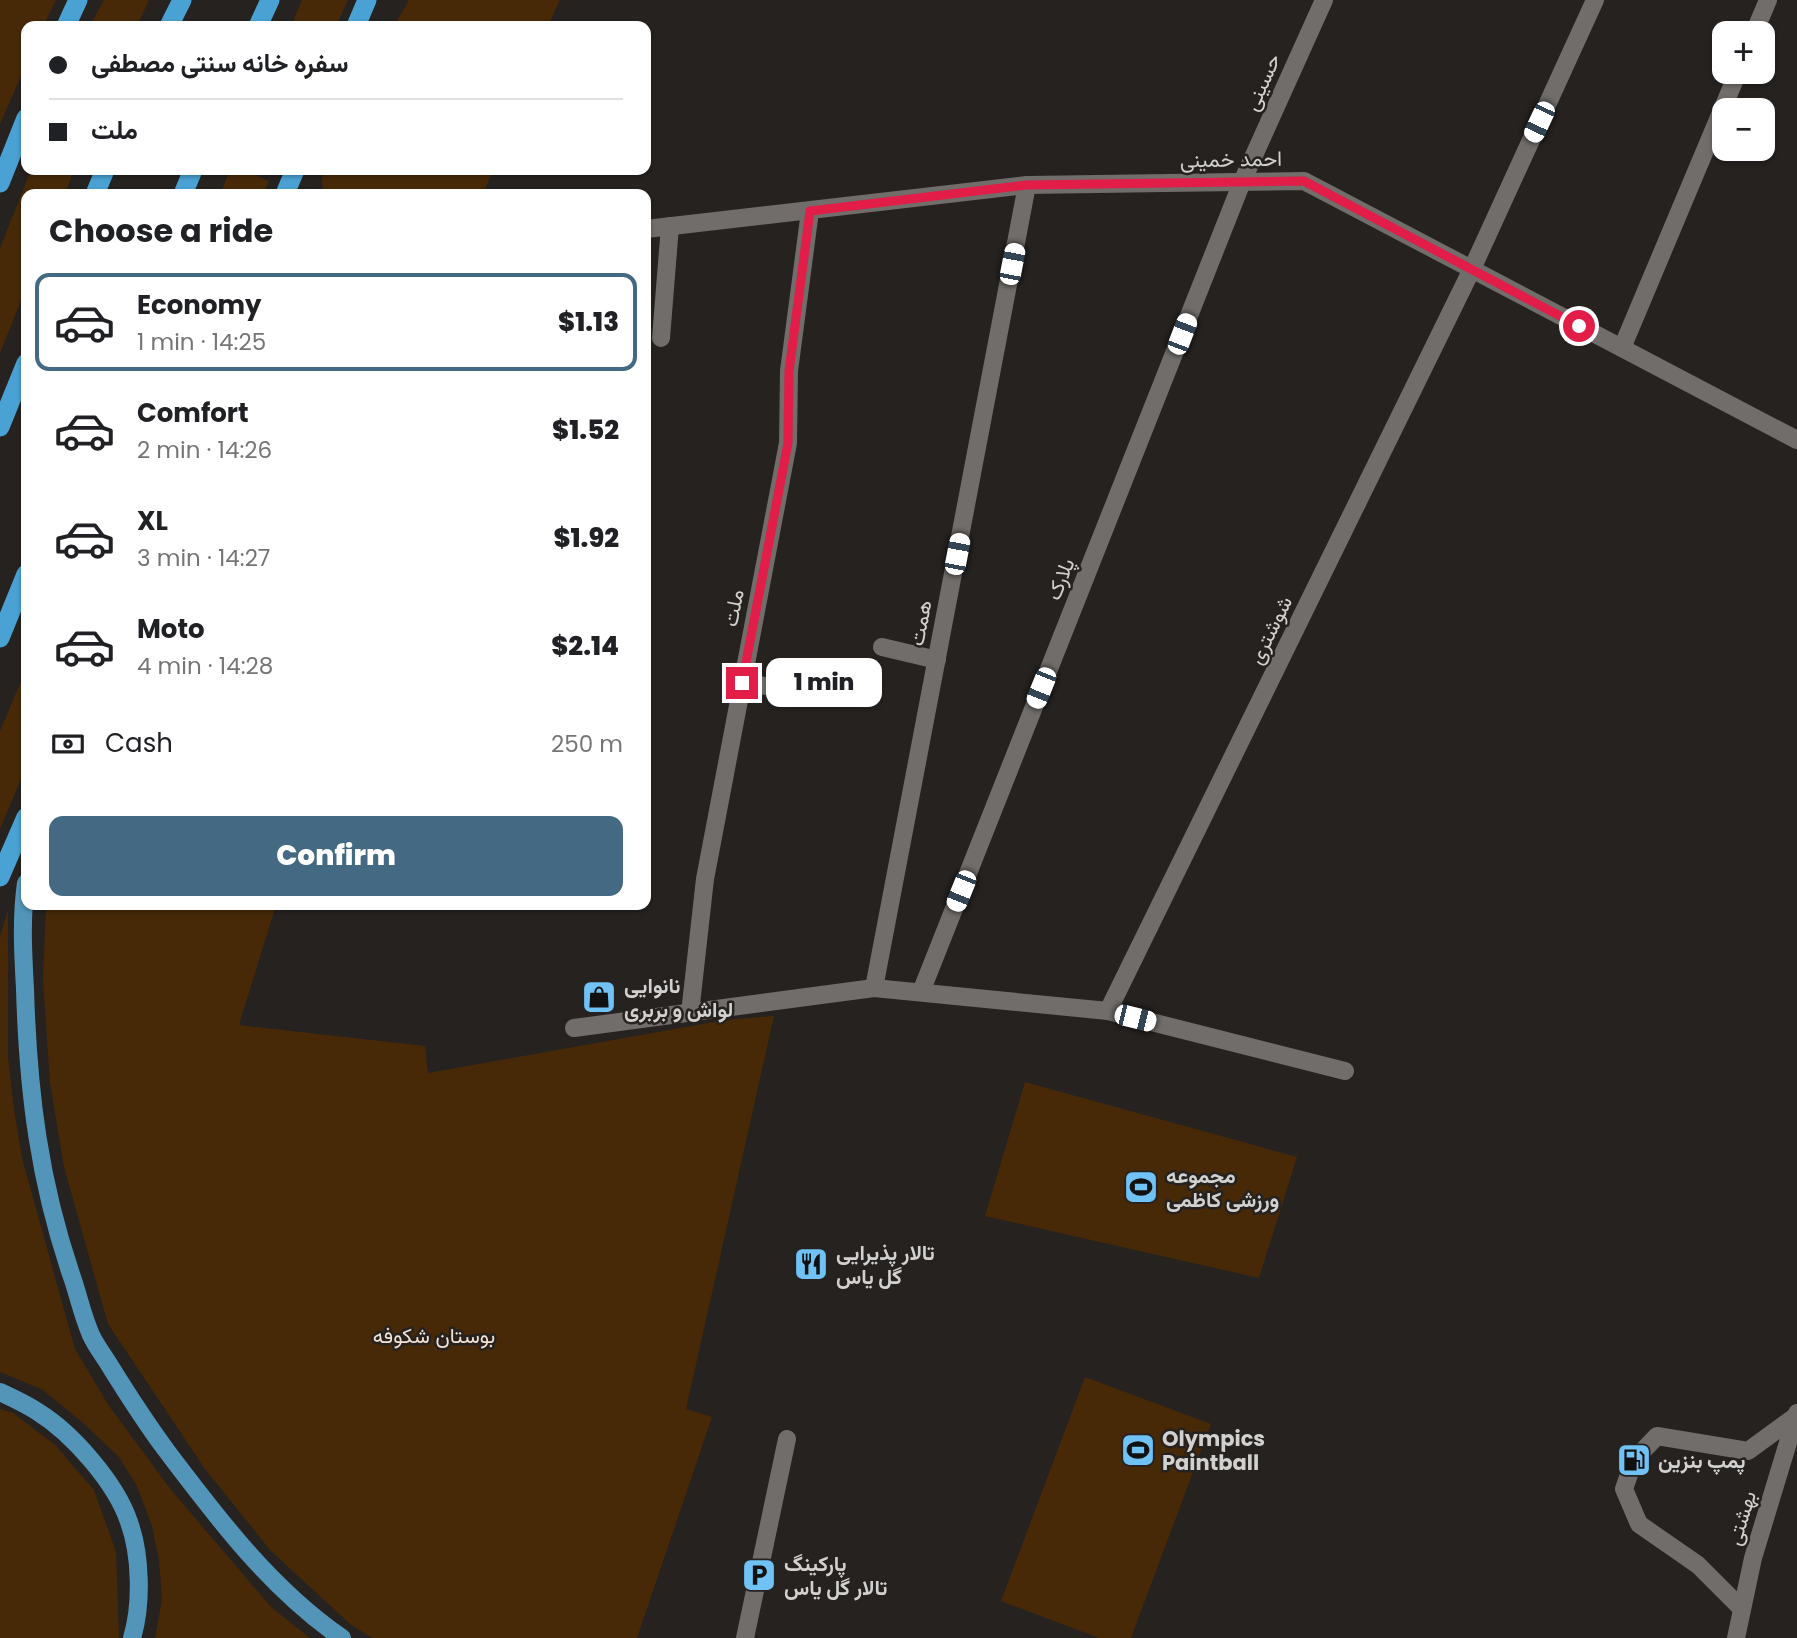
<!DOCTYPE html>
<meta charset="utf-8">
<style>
:root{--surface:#fff;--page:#f2f2f2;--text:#202124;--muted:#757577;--line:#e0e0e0;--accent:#446982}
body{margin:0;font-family:Poppins,Vazirmatn,sans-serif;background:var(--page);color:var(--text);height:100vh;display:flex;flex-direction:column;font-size:26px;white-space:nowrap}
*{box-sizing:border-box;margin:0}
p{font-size:23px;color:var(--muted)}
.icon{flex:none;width:38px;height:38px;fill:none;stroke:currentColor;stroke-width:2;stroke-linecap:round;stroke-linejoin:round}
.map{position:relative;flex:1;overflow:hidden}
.drawer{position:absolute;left:21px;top:189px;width:630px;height:721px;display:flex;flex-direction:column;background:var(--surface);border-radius:14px;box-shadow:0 2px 5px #0004}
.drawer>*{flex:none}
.banner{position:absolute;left:21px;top:21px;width:630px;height:154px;border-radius:14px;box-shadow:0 2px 5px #0004;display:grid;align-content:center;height:154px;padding:0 28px;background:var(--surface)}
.controls{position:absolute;left:1712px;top:21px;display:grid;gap:14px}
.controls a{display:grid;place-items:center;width:63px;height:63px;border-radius:14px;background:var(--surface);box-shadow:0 2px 5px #0004;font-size:35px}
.end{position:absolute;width:32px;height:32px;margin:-16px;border:9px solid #e11d48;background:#fff;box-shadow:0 0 0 4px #fff}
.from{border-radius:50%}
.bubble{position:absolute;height:49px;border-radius:14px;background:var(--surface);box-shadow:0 2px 5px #0004;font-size:23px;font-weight:800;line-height:49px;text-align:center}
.car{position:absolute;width:21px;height:42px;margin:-21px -10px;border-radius:9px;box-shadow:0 0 5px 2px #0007;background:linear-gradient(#fff 24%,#345 0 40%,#fff 0 76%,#345 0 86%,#fff 0)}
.banner b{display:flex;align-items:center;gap:24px;height:66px;font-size:26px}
.banner b+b{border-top:2px solid var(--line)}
.banner i{width:18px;height:18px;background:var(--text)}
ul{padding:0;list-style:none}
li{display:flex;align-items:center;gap:21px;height:98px;margin:0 14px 10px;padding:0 14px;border:4px solid transparent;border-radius:14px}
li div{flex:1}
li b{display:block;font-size:26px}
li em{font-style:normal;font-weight:800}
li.on{border-color:var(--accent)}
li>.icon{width:63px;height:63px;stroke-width:1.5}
h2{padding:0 28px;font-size:32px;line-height:84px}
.pay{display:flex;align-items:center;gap:18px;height:77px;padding:0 28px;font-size:26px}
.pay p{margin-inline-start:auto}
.button{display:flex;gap:14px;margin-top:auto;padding:14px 28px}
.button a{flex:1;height:80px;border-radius:14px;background:var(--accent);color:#fff;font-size:28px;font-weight:800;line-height:80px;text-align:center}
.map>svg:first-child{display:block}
.green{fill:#472908}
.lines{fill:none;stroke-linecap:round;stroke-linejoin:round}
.service{stroke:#706d6a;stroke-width:18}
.minor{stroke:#706d6a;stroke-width:18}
.tertiary{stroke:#706d6a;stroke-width:18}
.primary{stroke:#5395b9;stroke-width:18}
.trunk{stroke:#4aa2d4;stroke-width:19}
.route{stroke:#e11d48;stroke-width:9}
.labels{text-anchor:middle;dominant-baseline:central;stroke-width:5;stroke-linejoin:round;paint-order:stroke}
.street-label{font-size:21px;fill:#d2d1cf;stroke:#252220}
.poi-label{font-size:21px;font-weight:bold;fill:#d2d1cf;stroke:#252220;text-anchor:start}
.park-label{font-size:21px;fill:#f4e1d1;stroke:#252220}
</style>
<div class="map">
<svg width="1797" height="1638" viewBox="0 0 1797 1638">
<rect width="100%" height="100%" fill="#252220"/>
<g class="green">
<polygon points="0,0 56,0 43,26 26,26 26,65 0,124"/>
<polygon points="104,0 149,0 137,26 90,26"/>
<polygon points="302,0 348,0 336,26 291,26"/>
<polygon points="409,0 560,0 548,26 394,26"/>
<polygon points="31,170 74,170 65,194 26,194 26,288 0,353 0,248"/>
<polygon points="230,170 244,170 269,181 263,194 220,194"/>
<polygon points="326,170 493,170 483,194 323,194 322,178"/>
<polygon points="26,669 26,767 0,829 0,731"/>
<polygon points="46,905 276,905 239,1025 425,1046 428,1073 725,1020 774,1016 686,1409 712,1417 637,1638 372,1638 350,1624 271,1551 205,1469 108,1324 64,1167 50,1083 43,981"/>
<polygon points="8,910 8,1057 14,1110 22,1158 75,1349 109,1406 172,1491 271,1607 310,1638 155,1638 162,1600 159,1560 152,1526 137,1486 119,1457 81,1421 43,1390 0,1372 0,936"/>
<polygon points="1025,1082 1297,1157 1259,1278 985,1216"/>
<polygon points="1085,1377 1211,1424 1131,1638 1099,1638 1001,1601"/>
<polygon points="0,1409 13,1413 55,1445 94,1490 116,1552 119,1638 0,1638"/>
</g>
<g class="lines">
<g class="service">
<polyline points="1742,1609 1698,1565 1639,1524 1624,1489 1634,1460 1657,1436 1748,1451 1796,1416"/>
<polyline points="745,1638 787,1439"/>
</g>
<g class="minor">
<polyline points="1754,33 1768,0"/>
<polyline points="646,229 1027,185 1304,181 1797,440"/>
<polyline points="661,338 670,226"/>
<polyline points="1622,348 1738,72"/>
<polyline points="882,647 937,660"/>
<polyline points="742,683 832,694"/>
<polyline points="874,988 1027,185"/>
<polyline points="921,992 1242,182 1324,0"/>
<polyline points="1108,1011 1472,269 1595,0"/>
<polyline points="690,1013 705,879 788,443 789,371 810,211"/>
<polyline points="574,1028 874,988 1108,1011 1345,1071"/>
</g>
<polyline class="tertiary" points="1736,1638 1753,1558 1797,1413"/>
<g class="primary">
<path d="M26,883C21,918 23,953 25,989C28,1092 39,1182 73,1280C79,1298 83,1317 91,1335C96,1346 104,1356 110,1366C128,1395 146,1423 166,1450C218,1519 271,1589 342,1638"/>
<path d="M0,1392C13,1398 26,1404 38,1412C72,1433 116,1483 129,1522C141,1555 142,1605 132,1638"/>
</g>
<g class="trunk">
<polyline points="66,26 78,0"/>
<polyline points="169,26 182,0"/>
<polyline points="258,26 270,0"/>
<polyline points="356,26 367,0"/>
<polyline points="0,183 26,118"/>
<polyline points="95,194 105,170"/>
<polyline points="183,194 193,170"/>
<polyline points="285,194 295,170"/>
<polyline points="0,427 26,363"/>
<polyline points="0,638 26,574"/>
<polyline points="0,877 26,817"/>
</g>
</g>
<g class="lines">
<polyline class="route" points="742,683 788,443 789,371 810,211 1027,185 1304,181 1579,326"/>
</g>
<defs>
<g id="shop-square" transform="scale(1.75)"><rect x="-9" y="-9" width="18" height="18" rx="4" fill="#70c1f4" stroke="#252220"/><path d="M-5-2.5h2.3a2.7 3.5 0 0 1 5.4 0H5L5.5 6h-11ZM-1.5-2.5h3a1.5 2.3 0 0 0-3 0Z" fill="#111"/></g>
<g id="stadium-square" transform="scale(1.75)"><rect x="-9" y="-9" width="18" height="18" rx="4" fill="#70c1f4" stroke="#252220"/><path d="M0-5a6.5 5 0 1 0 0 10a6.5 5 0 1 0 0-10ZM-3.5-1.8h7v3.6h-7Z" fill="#111"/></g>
<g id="restaurant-square" transform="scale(1.75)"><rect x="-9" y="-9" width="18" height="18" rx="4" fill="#70c1f4" stroke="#252220"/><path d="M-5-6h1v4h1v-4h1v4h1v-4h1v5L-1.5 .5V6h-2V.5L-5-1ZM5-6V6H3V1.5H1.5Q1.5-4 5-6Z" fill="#111"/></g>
<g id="fuel-square" transform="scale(1.75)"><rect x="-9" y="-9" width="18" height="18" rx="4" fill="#70c1f4" stroke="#252220"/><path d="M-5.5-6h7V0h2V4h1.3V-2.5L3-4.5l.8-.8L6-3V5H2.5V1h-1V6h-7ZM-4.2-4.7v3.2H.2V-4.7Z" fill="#111"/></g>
<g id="parking-square" transform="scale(1.75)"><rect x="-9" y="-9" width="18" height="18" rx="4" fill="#70c1f4" stroke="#252220"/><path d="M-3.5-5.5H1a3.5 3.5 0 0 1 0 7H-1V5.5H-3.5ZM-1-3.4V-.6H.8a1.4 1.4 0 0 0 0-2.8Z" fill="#111"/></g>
</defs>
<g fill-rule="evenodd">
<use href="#shop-square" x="599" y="997"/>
<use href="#stadium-square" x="1141" y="1187"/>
<use href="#restaurant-square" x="811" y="1264"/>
<use href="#stadium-square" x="1138" y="1450"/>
<use href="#fuel-square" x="1634" y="1460"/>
<use href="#parking-square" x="759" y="1575"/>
</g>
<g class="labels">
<g class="street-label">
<text transform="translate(1262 82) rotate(-66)">حسینی</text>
<text transform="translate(1231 159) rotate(-1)">احمد خمینی</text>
<text transform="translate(1060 579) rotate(-68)">پلارک</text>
<text transform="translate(733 608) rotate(-79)">ملت</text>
<text transform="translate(920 623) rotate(-79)">همت</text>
<text transform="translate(1270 630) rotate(-64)">شوشتری</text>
<text transform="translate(1741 1518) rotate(-73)">بهشتی</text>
</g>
<g class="poi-label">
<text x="624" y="985">نانوایی<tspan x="624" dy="24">لواش و بربری</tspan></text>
<text x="1166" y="1175">مجموعه<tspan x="1166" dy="24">ورزشی کاظمی</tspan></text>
<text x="836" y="1252">تالار پذیرایی<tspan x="836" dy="24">گل یاس</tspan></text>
<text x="1162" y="1438">Olympics<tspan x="1162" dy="24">Paintball</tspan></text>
<text x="1658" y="1460">پمپ بنزین</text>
<text x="784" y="1563">پارکینگ<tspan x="784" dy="24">تالار گل یاس</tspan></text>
</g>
<g class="park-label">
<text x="434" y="1335">بوستان شکوفه</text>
</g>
</g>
</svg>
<div class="controls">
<a>+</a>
<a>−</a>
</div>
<i class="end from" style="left:1579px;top:326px"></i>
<i class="end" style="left:742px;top:683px"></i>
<div class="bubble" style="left:766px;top:658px;width:116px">1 min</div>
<i class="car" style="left:1539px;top:122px;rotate:205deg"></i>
<i class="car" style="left:1012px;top:264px;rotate:11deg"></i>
<i class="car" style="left:1182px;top:334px;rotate:21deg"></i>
<i class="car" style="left:957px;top:554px;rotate:11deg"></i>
<i class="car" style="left:1041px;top:688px;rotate:202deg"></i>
<i class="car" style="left:961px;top:891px;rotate:202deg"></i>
<i class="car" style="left:1135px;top:1018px;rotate:104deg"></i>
<div class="banner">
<b><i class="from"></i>سفره خانه سنتی مصطفی</b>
<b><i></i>ملت</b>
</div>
<section class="drawer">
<h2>Choose a ride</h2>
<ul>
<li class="on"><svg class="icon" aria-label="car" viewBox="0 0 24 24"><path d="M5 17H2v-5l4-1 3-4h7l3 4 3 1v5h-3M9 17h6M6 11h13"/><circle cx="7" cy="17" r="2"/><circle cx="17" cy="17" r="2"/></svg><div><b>Economy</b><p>1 min · 14:25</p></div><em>$1.13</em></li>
<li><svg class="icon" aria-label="car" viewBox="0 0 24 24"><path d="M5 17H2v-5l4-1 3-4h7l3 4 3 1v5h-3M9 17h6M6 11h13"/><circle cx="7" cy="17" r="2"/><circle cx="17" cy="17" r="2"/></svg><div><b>Comfort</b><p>2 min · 14:26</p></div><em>$1.52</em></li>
<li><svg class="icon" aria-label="car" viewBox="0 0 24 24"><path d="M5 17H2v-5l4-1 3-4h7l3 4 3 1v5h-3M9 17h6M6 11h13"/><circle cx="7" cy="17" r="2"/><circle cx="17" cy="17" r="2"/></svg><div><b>XL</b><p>3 min · 14:27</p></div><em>$1.92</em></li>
<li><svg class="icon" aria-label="car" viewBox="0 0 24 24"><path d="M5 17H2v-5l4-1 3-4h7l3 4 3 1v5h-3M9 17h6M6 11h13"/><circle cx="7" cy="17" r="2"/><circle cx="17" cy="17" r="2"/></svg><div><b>Moto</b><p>4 min · 14:28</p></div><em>$2.14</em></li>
</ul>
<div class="pay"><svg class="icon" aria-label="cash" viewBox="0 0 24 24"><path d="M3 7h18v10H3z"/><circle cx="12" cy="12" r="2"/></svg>Cash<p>250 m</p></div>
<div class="button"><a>Confirm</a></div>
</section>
</div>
